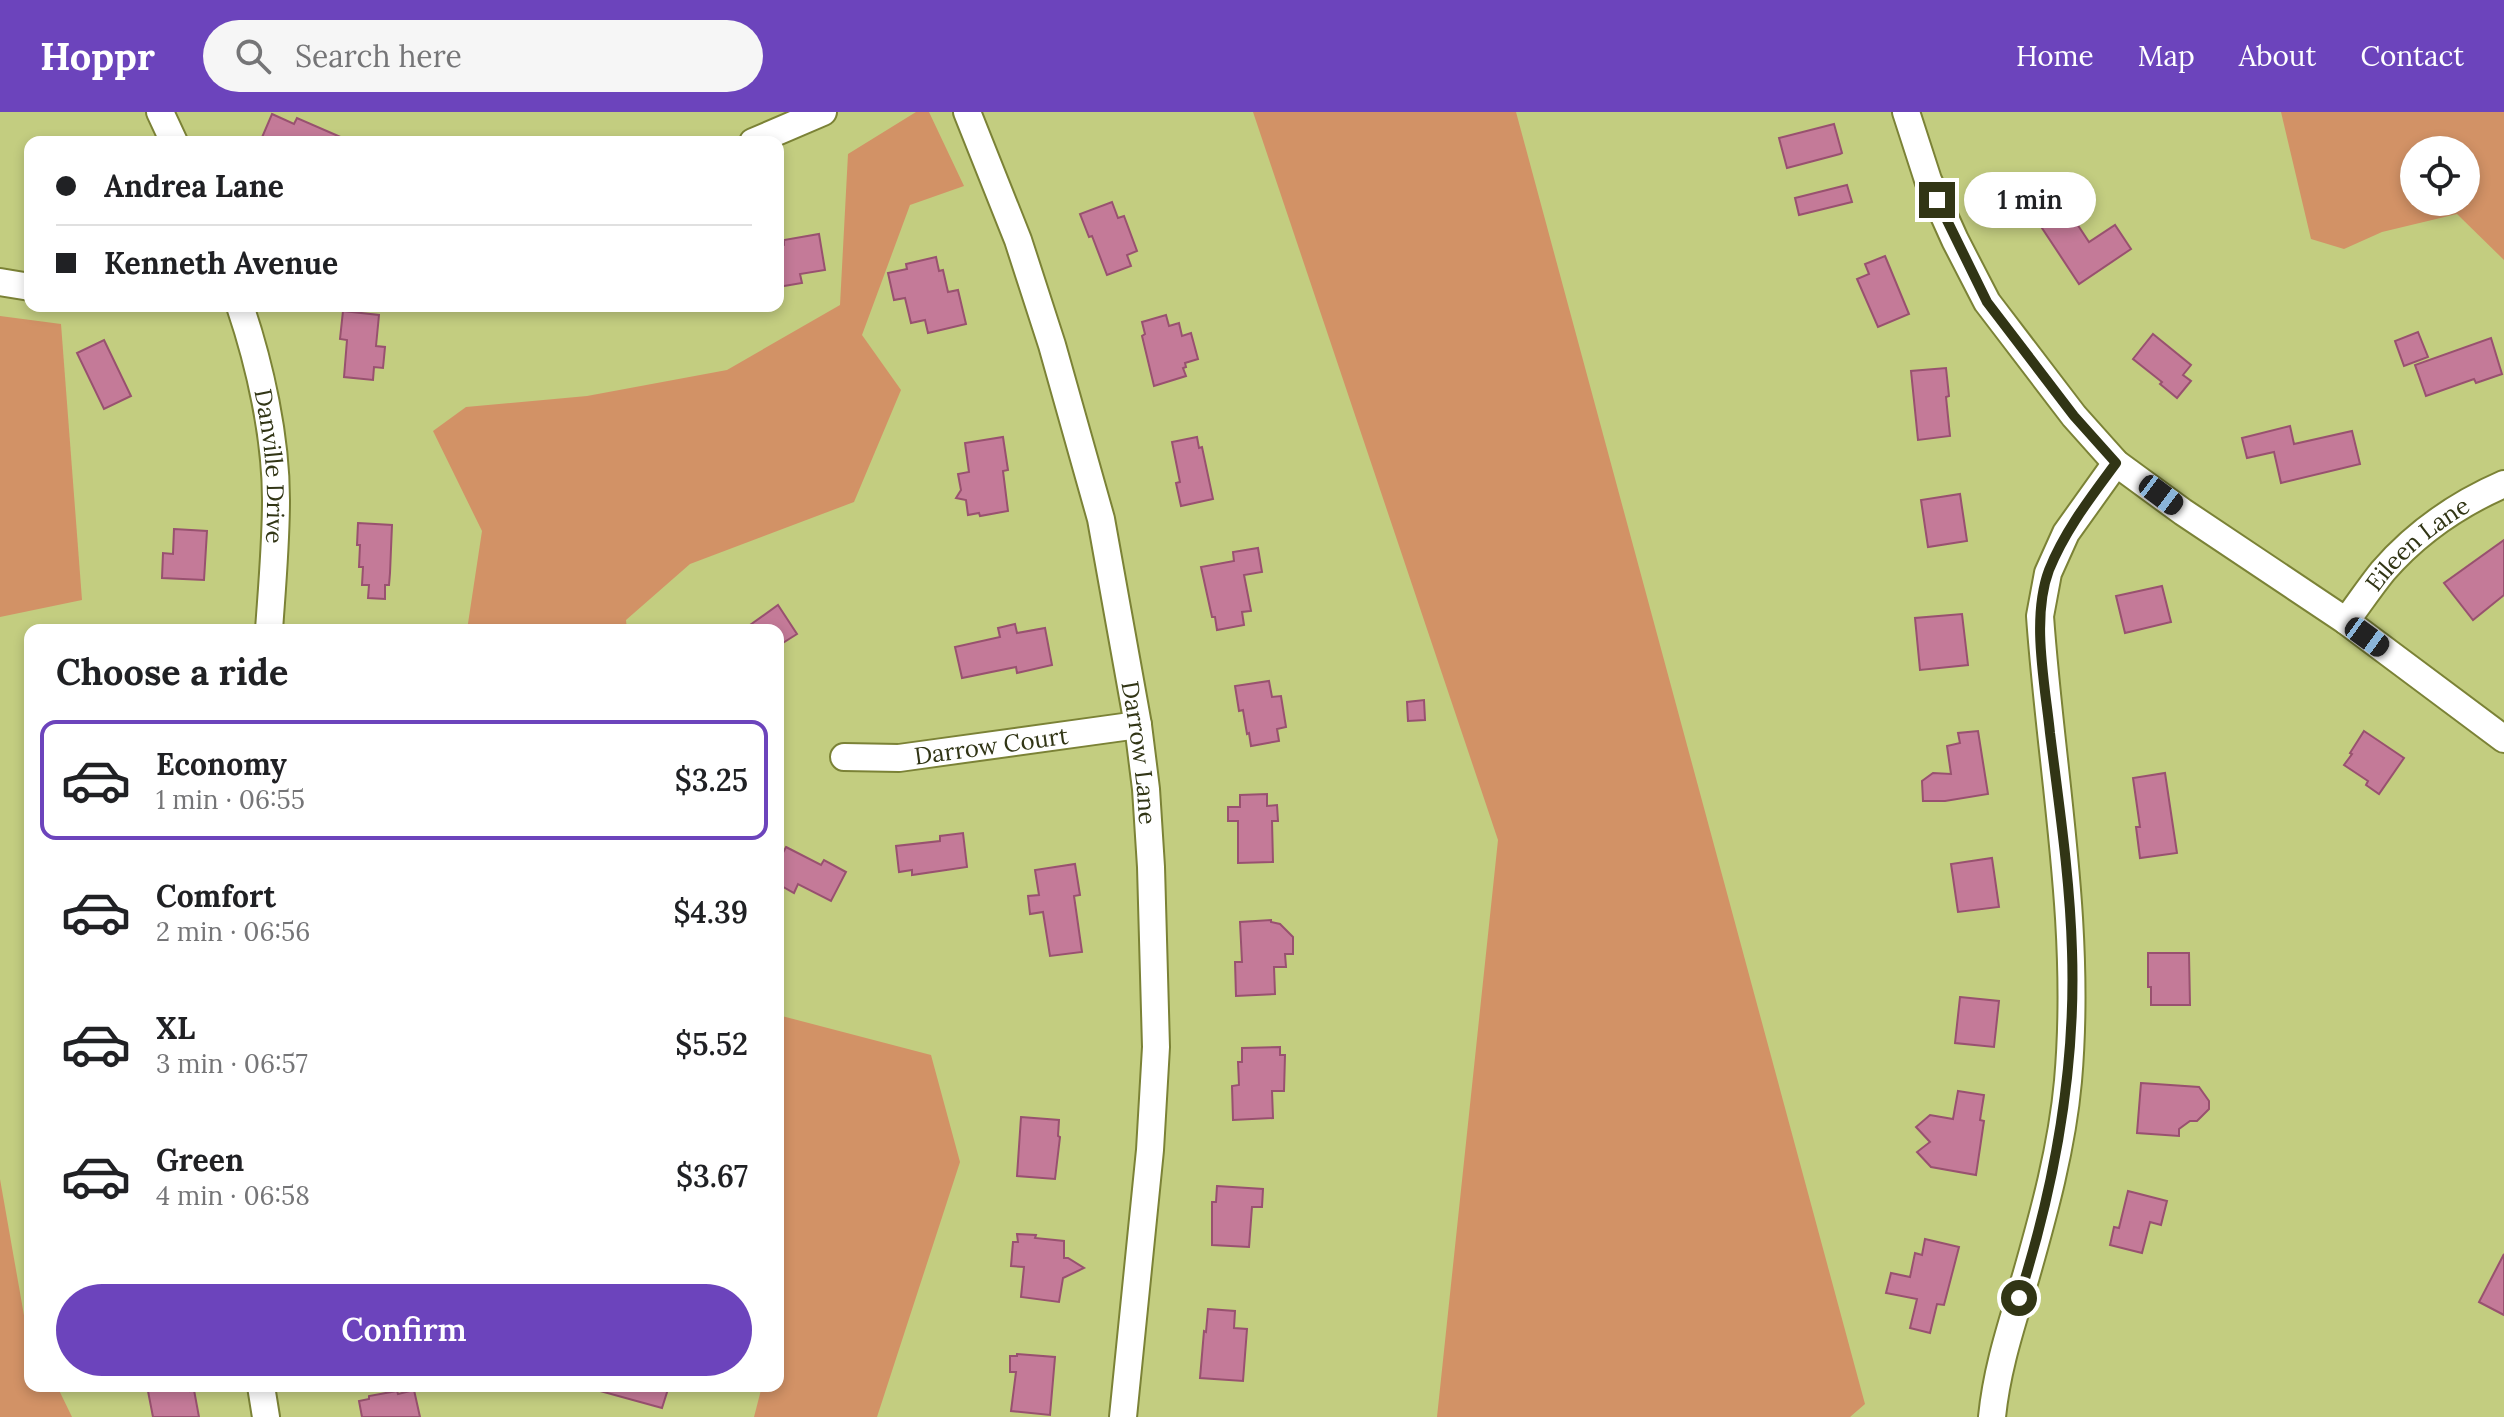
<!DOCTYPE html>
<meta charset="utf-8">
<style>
:root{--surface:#fff;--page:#f6f6f6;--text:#202124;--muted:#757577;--line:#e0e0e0;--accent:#6c44bc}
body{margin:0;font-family:Lora,serif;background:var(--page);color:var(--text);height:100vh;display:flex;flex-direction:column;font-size:30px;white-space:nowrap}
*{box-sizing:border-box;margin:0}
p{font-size:26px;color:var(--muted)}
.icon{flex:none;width:44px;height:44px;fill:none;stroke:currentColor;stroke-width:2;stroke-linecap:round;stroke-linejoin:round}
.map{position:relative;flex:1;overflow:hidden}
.drawer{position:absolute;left:24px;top:512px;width:760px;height:768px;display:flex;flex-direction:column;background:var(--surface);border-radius:16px;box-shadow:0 4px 12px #0003}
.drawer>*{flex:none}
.banner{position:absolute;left:24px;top:24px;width:760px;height:176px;border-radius:16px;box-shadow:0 4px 12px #0003;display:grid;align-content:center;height:176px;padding:0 32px;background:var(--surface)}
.tools{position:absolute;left:2400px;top:24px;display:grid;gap:16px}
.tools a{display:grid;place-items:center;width:80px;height:80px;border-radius:50%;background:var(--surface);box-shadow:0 4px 12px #0003;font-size:40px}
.end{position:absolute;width:36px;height:36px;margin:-18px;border:10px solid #313515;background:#fff;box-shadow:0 0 0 4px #fff}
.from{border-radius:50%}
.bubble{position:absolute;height:56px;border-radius:28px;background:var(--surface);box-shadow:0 4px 12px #0003;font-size:26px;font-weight:600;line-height:56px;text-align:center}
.car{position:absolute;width:24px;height:48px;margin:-24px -12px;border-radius:10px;box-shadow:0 0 6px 2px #0007;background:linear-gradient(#222 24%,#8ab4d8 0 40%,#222 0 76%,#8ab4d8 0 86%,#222 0)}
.banner b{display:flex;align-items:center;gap:28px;height:76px;font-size:30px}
.banner b+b{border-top:2px solid var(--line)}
.banner i{width:20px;height:20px;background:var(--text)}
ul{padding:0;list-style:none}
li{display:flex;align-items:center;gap:24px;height:120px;margin:0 16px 12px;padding:0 16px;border:4px solid transparent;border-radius:16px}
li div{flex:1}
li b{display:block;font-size:30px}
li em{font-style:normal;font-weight:600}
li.active{border-color:var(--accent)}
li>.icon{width:72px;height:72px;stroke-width:1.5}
h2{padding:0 32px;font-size:36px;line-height:96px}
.cta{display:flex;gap:16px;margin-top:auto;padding:16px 32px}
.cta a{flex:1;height:92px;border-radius:48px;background:var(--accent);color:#fff;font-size:32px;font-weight:600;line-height:92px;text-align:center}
header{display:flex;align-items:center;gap:48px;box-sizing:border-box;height:112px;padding:0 40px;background:var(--accent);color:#fff}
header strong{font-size:38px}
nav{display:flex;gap:44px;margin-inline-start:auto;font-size:28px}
.search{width:560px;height:72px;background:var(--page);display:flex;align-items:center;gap:20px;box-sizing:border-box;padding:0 28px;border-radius:44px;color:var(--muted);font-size:30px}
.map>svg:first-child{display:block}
.green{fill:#d29266;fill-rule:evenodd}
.building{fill:#c47a98;stroke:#98516f;stroke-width:2}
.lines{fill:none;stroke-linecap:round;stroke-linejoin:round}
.minor-casing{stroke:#7b8236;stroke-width:30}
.minor{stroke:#fff;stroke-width:26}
.route{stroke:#313515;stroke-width:10}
.labels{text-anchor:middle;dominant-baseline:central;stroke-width:8;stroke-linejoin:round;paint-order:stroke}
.street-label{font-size:24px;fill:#313515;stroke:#e4eac4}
</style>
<header>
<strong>Hoppr</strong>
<div class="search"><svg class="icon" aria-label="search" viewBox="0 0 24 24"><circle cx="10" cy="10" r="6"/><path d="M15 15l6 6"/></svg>Search here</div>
<nav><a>Home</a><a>Map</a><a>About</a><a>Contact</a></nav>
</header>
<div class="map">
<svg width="2504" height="1305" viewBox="0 0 2504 1305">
<rect width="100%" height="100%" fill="#c3cd80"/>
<g class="green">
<polygon points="916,0 929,0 964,74 910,93 862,223 901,278 854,390 690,452 626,508 627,518 467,518 482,419 433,319 466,295 587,284 727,258 840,193 848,42"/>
<polygon points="1253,0 1516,0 1865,1292 1850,1305 1437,1305 1498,728"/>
<path d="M2281,0H2504V148L2457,102L2382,120L2344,137L2311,127ZM2466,38V90H2414V38Z"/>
<polygon points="0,204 61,212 82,488 0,505"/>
<polygon points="778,903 931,943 960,1050 877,1305 754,1305 762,1274 778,1274"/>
<polygon points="0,1067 25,1209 30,1219 30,1274 57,1274 72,1305 0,1305"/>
</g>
<g class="building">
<polygon points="272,2 294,12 297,6 352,30 260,30"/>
<polygon points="1834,12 1842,41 1840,42 1787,56 1779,26"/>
<polygon points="1847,73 1852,90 1799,103 1795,86"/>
<polygon points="2062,89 2089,130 2115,113 2131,137 2079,172 2036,107"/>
<polygon points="1112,90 1118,106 1124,104 1137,139 1127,143 1131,154 1107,163 1092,124 1089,125 1080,102"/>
<polygon points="819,122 825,158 800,162 802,171 778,175 778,134 784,133 784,128"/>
<polygon points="1885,144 1909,202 1878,215 1857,167 1869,162 1865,152"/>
<polygon points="936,145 939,159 943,158 948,180 958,178 966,212 928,221 925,208 911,211 905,186 894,188 888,161 907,157 906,152"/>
<polygon points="343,199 379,203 376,234 385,235 383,256 374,255 373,268 344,265 347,228 340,227"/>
<polygon points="1166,203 1169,214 1179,211 1182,224 1191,221 1198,247 1185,251 1186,255 1183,256 1186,264 1154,274 1142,224 1145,222 1142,210"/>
<polygon points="2418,220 2428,245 2404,254 2395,229"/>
<polygon points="2153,222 2191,253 2183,263 2191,269 2177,286 2160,272 2162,270 2133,247"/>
<polygon points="2491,226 2502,262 2476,271 2474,267 2426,284 2415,253"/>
<polygon points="104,228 131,284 104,297 77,241"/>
<polygon points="1946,256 1949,284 1946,285 1950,324 1918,328 1911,259"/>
<polygon points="2290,314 2294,332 2352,319 2360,352 2281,371 2274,340 2247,346 2242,326"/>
<polygon points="1003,325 1008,358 1003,359 1008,399 980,404 979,401 968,403 966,388 956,386 961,378 958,362 969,360 965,331"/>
<polygon points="1197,325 1199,336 1202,335 1213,387 1181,394 1176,371 1180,370 1172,330"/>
<polygon points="1960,382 1967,429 1928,435 1921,388"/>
<polygon points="358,411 392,413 390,461 389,473 385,473 385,487 368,486 369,473 362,473 363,455 359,455 360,433 357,433"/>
<polygon points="174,417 207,419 204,468 162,466 163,441 173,442"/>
<polygon points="2504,428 2504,483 2473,508 2444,471"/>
<polygon points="1258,436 1262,460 1244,463 1251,499 1242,500 1244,513 1217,518 1215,505 1212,505 1201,455 1234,449 1233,440"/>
<polygon points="2162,474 2171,510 2125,521 2116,484"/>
<polygon points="778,493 797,522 778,534 778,518 743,518"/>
<polygon points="1962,502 1968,553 1920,558 1915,506"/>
<polygon points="1015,512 1017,521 1045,516 1052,553 1017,561 1016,555 962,566 955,535 1000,525 998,516"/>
<polygon points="1269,569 1272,585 1281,584 1286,615 1277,617 1279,629 1251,634 1249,621 1247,622 1243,598 1239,599 1235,574"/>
<polygon points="1424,588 1425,608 1408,609 1407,590"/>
<polygon points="1978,619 1988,682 1945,689 1923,689 1922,669 1933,661 1951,662 1947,634 1960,631 1958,621"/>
<polygon points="2364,619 2404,646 2379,682 2366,673 2368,669 2344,653 2352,642 2350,641"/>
<polygon points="2165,661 2177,741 2140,746 2136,715 2140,715 2133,666"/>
<polygon points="1267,682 1267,694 1277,693 1278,709 1272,709 1273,750 1238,751 1238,709 1228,709 1228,695 1240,695 1240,683"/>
<polygon points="963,721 967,755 912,763 912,758 899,760 896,734 940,729 940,724"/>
<polygon points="786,735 821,753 824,748 846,760 831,789 798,772 794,781 778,772 778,750"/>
<polygon points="1992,746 1999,795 1958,800 1951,752"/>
<polygon points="1075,752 1080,783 1074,784 1082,840 1050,844 1043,800 1030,802 1028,784 1039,783 1035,758"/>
<polygon points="1271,808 1271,810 1280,812 1293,825 1293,842 1285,842 1286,855 1274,855 1275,882 1236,884 1235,850 1242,850 1240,810"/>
<polygon points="2148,841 2189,841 2190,893 2151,893 2151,875 2148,875"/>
<polygon points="1960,885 1999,889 1994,935 1955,931"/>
<polygon points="1280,935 1280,943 1285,943 1284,979 1272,979 1273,1006 1233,1008 1232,974 1239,973 1238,950 1242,950 1242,936"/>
<polygon points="2141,971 2199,975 2209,989 2209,997 2197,1009 2190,1009 2179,1017 2179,1024 2137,1021"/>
<polygon points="1958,979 1984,983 1980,1008 1984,1009 1976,1063 1931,1055 1917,1040 1930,1030 1916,1015 1930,1003 1953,1007"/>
<polygon points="1021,1005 1059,1008 1058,1024 1060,1025 1055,1067 1017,1064"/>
<polygon points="1217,1074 1263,1077 1262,1095 1252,1095 1249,1135 1212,1133 1212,1090 1216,1090"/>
<polygon points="2128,1079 2167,1089 2161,1113 2150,1110 2142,1141 2110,1133 2114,1115 2119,1116"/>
<polygon points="1017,1122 1036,1123 1035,1126 1064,1129 1064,1146 1068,1146 1084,1156 1063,1166 1059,1190 1021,1185 1024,1155 1011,1154 1013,1130 1018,1130"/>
<polygon points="1925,1127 1959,1135 1944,1193 1937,1192 1930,1221 1910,1216 1917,1187 1886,1181 1891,1161 1910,1165 1915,1141 1922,1143"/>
<polygon points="2504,1142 2504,1203 2479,1190"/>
<polygon points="1208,1197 1235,1199 1234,1216 1247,1217 1243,1269 1200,1266 1204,1219 1206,1220"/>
<polygon points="1017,1242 1055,1245 1050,1303 1011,1299 1016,1260 1010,1260 1010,1244 1017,1244"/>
<polygon points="147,1274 189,1274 190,1279 194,1278 199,1305 153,1305"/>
<polygon points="600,1274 669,1274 662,1296 600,1279"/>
<polygon points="414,1278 420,1305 362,1305 359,1289 369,1287 369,1284 397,1279 398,1282"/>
</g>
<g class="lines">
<g class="minor-casing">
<g id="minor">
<polyline points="160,0 174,30"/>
<path id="s1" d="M967,0L1018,128L1052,233L1101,407L1138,613L1146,677L1151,755L1156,935L1150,1038L1123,1305"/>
<polyline points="1906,0 1928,68 1955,128 1987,190 2074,304 2116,351 2183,400 2346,509 2504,627"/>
<polyline points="753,30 823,0"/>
<polyline points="0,170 30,175"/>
<path id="s2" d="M240,194C260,253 276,325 276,388C276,431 272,475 269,518"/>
<path id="s3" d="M2346,509C2358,493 2370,475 2383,459C2416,421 2458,392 2504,372"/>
<path id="s4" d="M844,645L899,646L1138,613"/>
<polyline points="261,1274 266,1305"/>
<path d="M1992,1305C1997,1255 2012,1212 2026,1164C2044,1101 2062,1035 2068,969C2082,811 2051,660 2040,504L2048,461L2066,421L2116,351"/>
</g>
</g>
<use href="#minor" class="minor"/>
</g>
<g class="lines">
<path class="route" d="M1937,88L1987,190L2074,304L2116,351C2091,385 2065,418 2049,458C2031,506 2045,572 2050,621C2059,693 2070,766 2072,839C2076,957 2055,1073 2019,1186"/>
</g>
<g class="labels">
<g class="street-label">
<text stroke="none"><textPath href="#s2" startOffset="164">Danville Drive</textPath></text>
<text stroke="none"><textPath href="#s3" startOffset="106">Eileen Lane</textPath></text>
<text stroke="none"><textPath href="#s4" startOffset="148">Darrow Court</textPath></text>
<text stroke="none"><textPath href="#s1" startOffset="666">Darrow Lane</textPath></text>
</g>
</g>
</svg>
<div class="tools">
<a><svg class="icon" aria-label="locate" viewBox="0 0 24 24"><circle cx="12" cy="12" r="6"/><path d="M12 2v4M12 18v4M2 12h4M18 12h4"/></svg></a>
</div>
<i class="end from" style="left:2019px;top:1186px"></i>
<i class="end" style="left:1937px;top:88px"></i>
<div class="bubble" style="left:1964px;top:60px;width:132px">1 min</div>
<i class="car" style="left:2161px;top:383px;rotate:127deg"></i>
<i class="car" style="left:2367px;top:525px;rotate:126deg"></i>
<div class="banner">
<b><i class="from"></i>Andrea Lane</b>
<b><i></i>Kenneth Avenue</b>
</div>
<section class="drawer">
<h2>Choose a ride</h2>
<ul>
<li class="active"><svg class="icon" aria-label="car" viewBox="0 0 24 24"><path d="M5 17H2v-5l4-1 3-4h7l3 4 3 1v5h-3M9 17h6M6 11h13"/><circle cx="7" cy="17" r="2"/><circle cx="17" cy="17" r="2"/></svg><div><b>Economy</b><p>1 min · 06:55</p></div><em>$3.25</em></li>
<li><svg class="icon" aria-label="car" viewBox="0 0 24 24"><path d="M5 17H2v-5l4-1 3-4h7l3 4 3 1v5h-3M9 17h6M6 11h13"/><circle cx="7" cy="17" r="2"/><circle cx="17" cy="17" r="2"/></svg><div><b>Comfort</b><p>2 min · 06:56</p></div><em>$4.39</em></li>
<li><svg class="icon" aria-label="car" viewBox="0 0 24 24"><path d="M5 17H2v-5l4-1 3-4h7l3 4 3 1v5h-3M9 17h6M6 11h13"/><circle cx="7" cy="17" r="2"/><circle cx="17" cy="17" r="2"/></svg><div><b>XL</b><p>3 min · 06:57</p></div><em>$5.52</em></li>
<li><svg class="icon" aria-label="car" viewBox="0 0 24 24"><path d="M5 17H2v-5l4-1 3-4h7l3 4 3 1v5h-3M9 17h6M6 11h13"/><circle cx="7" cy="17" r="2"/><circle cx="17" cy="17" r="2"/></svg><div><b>Green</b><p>4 min · 06:58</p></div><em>$3.67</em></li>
</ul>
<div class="cta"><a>Confirm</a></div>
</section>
</div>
